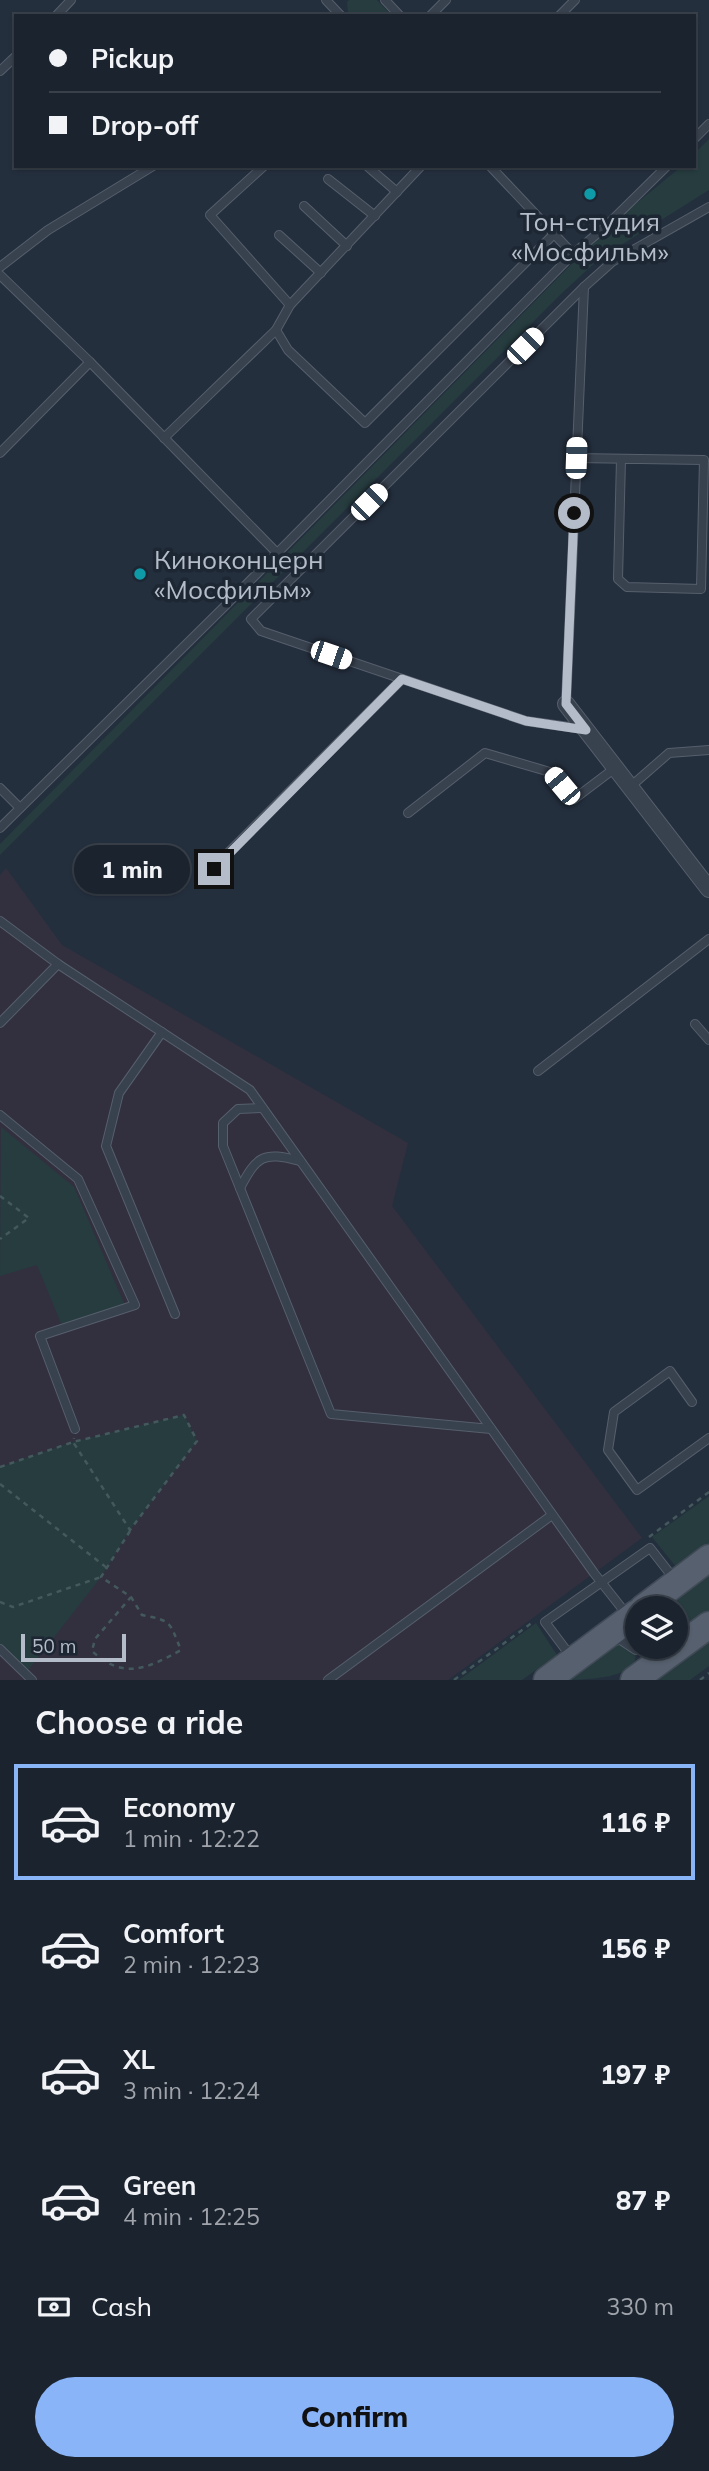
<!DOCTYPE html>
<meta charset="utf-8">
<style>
:root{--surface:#1b232e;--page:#242b36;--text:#f1f3f6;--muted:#a0a4aa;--line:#39404a;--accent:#8ab4f8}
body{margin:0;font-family:Mulish,sans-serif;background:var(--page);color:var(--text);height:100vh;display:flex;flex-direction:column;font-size:26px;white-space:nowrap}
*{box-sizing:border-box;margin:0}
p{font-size:23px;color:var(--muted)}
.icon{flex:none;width:38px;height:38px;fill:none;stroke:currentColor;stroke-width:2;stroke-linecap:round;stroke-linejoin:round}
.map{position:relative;height:1680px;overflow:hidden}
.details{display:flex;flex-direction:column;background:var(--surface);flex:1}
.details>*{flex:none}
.guide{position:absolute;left:14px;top:14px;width:682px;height:154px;border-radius:0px;box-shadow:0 2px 5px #0004,0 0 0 2px var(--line);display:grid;align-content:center;height:154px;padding:0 35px;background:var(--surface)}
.controls{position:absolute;left:625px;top:1596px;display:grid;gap:14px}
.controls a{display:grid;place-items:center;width:63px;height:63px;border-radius:50%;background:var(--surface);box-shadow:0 2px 5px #0004,0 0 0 2px var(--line);font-size:35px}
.scale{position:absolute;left:21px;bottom:18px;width:105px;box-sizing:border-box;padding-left:7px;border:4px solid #b4bcc9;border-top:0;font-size:19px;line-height:24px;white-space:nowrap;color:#b4bcc9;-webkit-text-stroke:5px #1d2633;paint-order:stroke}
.end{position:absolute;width:32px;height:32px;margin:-16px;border:9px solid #b4bcc9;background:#111;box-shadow:0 0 0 4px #111}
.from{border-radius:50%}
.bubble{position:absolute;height:49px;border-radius:24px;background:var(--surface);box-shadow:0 2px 5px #0004,0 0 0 2px var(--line);font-size:23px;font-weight:800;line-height:49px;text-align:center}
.car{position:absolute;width:21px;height:42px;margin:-21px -10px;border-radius:9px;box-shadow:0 0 5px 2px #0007;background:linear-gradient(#fff 24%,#345 0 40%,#fff 0 76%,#345 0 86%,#fff 0)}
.guide b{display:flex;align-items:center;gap:24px;height:66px;font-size:26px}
.guide b+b{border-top:2px solid var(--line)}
.guide i{width:18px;height:18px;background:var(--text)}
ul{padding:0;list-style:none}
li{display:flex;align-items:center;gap:21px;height:116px;margin:0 14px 10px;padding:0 21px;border:4px solid transparent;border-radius:0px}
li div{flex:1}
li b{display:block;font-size:26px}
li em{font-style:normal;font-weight:800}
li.selected{border-color:var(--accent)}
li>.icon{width:63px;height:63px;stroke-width:1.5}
h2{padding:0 35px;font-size:32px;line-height:84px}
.pay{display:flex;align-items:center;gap:18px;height:77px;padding:0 35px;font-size:26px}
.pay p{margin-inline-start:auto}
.button{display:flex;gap:14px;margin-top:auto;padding:14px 35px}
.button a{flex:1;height:80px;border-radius:42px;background:var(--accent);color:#111;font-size:28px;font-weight:800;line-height:80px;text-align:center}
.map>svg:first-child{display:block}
.medical{fill:#32303f}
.green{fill:#263c3f}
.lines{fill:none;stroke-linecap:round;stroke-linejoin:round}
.service-casing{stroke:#565f6c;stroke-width:10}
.minor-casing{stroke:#565f6c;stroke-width:18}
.primary-casing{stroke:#414a57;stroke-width:29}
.path{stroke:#44595c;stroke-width:2.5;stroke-dasharray:5 5;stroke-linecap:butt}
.service{stroke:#38414e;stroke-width:8}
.minor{stroke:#38414e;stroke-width:16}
.primary{stroke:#56606e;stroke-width:26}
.route{stroke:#b4bcc9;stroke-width:9}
.culture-dot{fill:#0f9aa8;stroke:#1d2633;stroke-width:2.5}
.labels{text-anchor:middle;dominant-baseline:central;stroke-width:7;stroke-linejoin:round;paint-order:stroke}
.poi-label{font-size:26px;fill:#b4bcc9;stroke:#1d2633}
</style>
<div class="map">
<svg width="709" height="1680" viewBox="0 0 709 1680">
<rect width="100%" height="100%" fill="#242f3e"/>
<polygon class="medical" points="6,868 62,945 408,1143 392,1206 642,1538 448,1680 0,1680 0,875"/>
<g class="green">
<polygon points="349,0 377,0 392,16 352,16 348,12 347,2"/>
<polygon points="709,139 709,190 599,259 561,294 0,855 0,844 611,224 682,166 695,166 695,153"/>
<polygon points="1,1127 74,1187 126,1308 63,1328 37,1265 0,1276"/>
<polygon points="184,1415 197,1441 130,1530 101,1577 26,1673 0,1649 0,1467 73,1442"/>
<polygon points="709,1496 709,1544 677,1568 652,1537"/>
<polygon points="709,1568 709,1612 676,1637 676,1608 655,1608"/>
<polygon points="536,1623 557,1655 522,1680 459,1680"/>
<polygon points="709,1635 709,1666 690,1680 649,1680"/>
<path d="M615,1640L635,1651C642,1680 581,1680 558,1680Z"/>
</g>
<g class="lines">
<g class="service-casing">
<g id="service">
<polyline points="326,0 341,16"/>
<polyline points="385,0 400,16"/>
<polyline points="56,16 71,0"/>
<polyline points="430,16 446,0"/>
<polyline points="559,16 575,0"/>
<polyline points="0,71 16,56"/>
<polyline points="695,138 709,124"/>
<polyline points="264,166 210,215 290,305"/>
<polyline points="367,166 397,192"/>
<polyline points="421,166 290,305 276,330 288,350 365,423 554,234"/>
<polyline points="490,166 573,254"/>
<polyline points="328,179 375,216"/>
<polyline points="304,206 347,246"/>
<polyline points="279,235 321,273"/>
<polyline points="0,267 48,230 153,166"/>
<polyline points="0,275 90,362 277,553"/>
<polyline points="164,438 276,330"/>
<polyline points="0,453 90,362"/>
<polyline points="576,458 704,460 701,589 627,587 618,579 621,459"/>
<polyline points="566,704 584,287"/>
<polyline points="583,729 526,721 261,631 251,619 584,287 612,262 709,207"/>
<polyline points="630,787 669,753 709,750"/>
<polyline points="0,788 20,808"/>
<polyline points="408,813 485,753 550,772 574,799 615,768"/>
<polyline points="0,828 226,605 573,254 604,228 667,166"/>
<polyline points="213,868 402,679"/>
<polyline points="0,921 58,964 250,1090 594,1573 628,1616"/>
<polyline points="0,1023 58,964"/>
<polyline points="695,1024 709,1040"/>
<polyline points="162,1032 119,1093 106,1146 175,1314"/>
<polyline points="538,1071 709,939"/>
<polyline points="262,1108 238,1109 223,1123 223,1146 331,1414 491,1429"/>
<polyline points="0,1115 78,1179 135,1305 40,1336 75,1429"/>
<path d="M240,1188C257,1156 263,1151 300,1161"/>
<polyline points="692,1402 670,1371 614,1412 608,1450 637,1490 709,1438"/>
<polyline points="0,1649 32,1680"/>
<polyline points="572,1658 545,1622 650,1548 675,1580"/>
<polyline points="328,1680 552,1515"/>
</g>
</g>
<g class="minor-casing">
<g id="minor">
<polyline points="566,704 709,889"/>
<polyline points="608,1637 622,1636 637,1646"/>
</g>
</g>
<g class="primary-casing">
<g id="primary">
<polyline points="643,1608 709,1558"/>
<polyline points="547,1680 637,1613"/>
<polyline points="634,1680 709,1625"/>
</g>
</g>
<g class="path">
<polyline points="0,1196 29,1218 0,1239"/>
<polyline points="0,1467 73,1442 184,1415 197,1441 130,1530 73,1442 74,1438"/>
<polyline points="0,1484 107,1568"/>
<path d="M130,1531L101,1577L131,1597L142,1615C173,1621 169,1622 181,1650C147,1669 123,1680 92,1651L95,1639L131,1597"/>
<polyline points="649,1537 709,1492"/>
<polyline points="0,1602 13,1607 101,1577"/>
<polyline points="454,1680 533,1622"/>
<polyline points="700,1680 709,1673"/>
</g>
<use href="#service" class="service"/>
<use href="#minor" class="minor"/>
<use href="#primary" class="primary"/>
</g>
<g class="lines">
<polyline class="route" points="214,869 402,679 526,721 586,730 566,704 574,513"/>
</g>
<g class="culture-dot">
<circle cx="590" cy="194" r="7"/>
<circle cx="140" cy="574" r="7"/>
</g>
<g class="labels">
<g class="poi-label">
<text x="590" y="221">Тон-студия<tspan x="590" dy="30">«Мосфильм»</tspan></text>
<text x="154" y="559" text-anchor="start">Киноконцерн<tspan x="154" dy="30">«Мосфильм»</tspan></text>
</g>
</g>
</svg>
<div class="controls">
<a><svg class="icon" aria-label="layers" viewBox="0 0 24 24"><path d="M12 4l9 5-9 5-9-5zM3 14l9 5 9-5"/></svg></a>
</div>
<div class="scale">50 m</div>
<i class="end from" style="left:574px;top:513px"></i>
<i class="end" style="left:214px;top:869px"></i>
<div class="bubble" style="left:74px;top:845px;width:116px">1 min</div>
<i class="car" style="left:525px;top:346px;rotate:45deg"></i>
<i class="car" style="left:576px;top:458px;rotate:2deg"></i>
<i class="car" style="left:369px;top:502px;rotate:45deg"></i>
<i class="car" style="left:331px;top:655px;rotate:109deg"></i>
<i class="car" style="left:562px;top:786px;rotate:320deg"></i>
<div class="guide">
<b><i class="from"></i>Pickup</b>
<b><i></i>Drop-off</b>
</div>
</div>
<section class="details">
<h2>Choose a ride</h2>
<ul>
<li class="selected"><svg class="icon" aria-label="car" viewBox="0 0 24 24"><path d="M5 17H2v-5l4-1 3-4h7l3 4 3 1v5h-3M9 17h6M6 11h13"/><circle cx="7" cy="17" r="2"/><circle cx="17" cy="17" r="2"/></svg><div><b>Economy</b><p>1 min · 12:22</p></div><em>116 ₽</em></li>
<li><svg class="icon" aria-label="car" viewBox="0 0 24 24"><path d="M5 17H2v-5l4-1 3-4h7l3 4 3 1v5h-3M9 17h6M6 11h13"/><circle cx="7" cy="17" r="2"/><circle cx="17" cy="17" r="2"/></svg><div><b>Comfort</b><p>2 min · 12:23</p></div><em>156 ₽</em></li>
<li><svg class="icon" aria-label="car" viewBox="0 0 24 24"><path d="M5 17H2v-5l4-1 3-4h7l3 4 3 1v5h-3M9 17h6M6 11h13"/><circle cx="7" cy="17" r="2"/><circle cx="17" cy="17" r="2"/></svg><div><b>XL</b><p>3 min · 12:24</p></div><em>197 ₽</em></li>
<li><svg class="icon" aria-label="car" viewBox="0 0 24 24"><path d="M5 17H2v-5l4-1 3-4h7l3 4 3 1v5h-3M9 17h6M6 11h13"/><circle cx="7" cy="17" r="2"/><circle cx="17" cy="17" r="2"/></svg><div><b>Green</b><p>4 min · 12:25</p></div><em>87 ₽</em></li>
</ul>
<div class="pay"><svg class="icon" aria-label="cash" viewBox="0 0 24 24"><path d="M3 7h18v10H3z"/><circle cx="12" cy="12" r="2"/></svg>Cash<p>330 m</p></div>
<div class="button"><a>Confirm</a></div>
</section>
